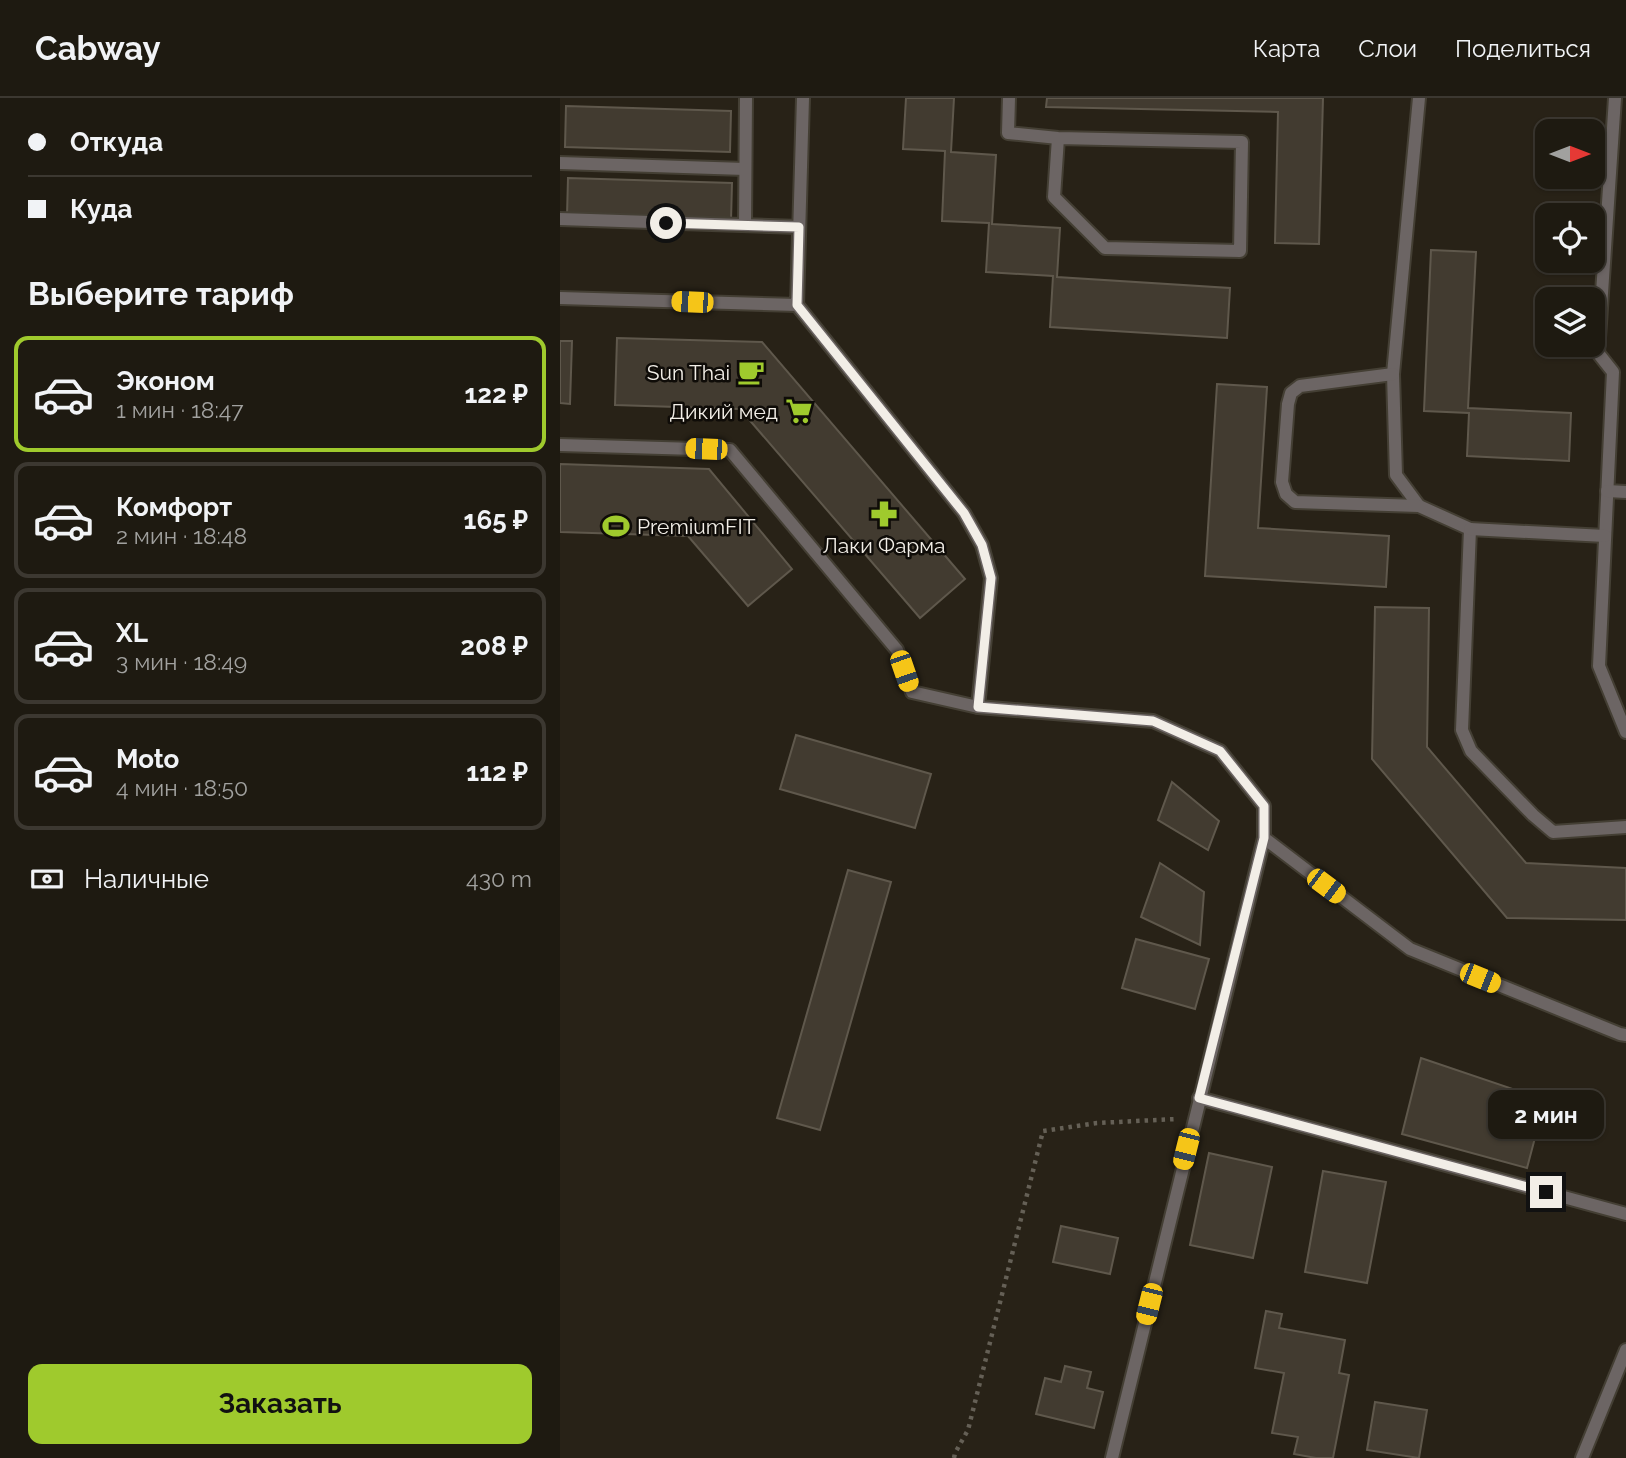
<!DOCTYPE html>
<html lang="ru">
<meta charset="utf-8">
<style>
:root{--surface:#1e1a11;--page:#2b271f;--text:#f1f3f6;--muted:#a1a19f;--line:#3c3831;--accent:#9fca2d}
body{margin:0;font-family:Raleway,sans-serif;background:var(--page);color:var(--text);height:100vh;display:flex;flex-direction:column;font-size:26px;white-space:nowrap}
*{box-sizing:border-box;margin:0}
p{font-size:23px;color:var(--muted)}
.icon{flex:none;width:38px;height:38px;fill:none;stroke:currentColor;stroke-width:2;stroke-linecap:round;stroke-linejoin:round}
.map{position:relative;flex:1;overflow:hidden}
.drawer{display:flex;flex-direction:column;background:var(--surface);width:560px}
.drawer>*{flex:none}
.guide{display:grid;align-content:center;height:154px;padding:0 28px;background:var(--surface)}
.needle{width:46px;rotate:90deg}
.buttons{position:absolute;left:975px;top:21px;display:grid;gap:14px}
.buttons a{display:grid;place-items:center;width:70px;height:70px;border-radius:14px;background:var(--surface);box-shadow:0 2px 5px #0004,0 0 0 2px var(--line);font-size:35px}
.end{position:absolute;width:32px;height:32px;margin:-16px;border:9px solid #f2eee7;background:#111;box-shadow:0 0 0 4px #111}
.from{border-radius:50%}
.bubble{position:absolute;height:49px;border-radius:14px;background:var(--surface);box-shadow:0 2px 5px #0004,0 0 0 2px var(--line);font-size:23px;font-weight:700;line-height:49px;text-align:center}
.car{position:absolute;width:21px;height:42px;margin:-21px -10px;border-radius:9px;box-shadow:0 0 5px 2px #0007;background:linear-gradient(#f5c518 24%,#345 0 40%,#f5c518 0 76%,#345 0 86%,#f5c518 0)}
.guide b{display:flex;align-items:center;gap:24px;height:66px;font-size:26px}
.guide b+b{border-top:2px solid var(--line)}
.guide i{width:18px;height:18px;background:var(--text)}
ul{padding:0;list-style:none}
li{display:flex;align-items:center;gap:21px;height:116px;margin:0 14px 10px;padding:0 14px;border:4px solid var(--line);border-radius:14px}
li div{flex:1}
li b{display:block;font-size:26px}
li em{font-style:normal;font-weight:700}
li.selected{border-color:var(--accent)}
li>.icon{width:63px;height:63px;stroke-width:1.5}
h2{padding:0 28px;font-size:32px;line-height:84px}
.pay{display:flex;align-items:center;gap:18px;height:77px;padding:0 28px;font-size:26px}
.pay p{margin-inline-start:auto}
.primary-button{display:flex;gap:14px;margin-top:auto;padding:14px 28px}
.primary-button a{flex:1;height:80px;border-radius:14px;background:var(--accent);color:#111;font-size:28px;font-weight:700;line-height:80px;text-align:center}
header{display:flex;align-items:center;gap:42px;box-sizing:border-box;height:98px;padding:0 35px;background:var(--surface);border-bottom:2px solid var(--line)}
header strong{font-size:33px}
nav{display:flex;gap:38px;margin-inline-start:auto;font-size:24px}
main{display:flex;flex:1;min-height:0}
.map>svg:first-child{display:block}
.building{fill:#423b30;stroke:#5f584c;stroke-width:2}
.lines{fill:none;stroke-linecap:round;stroke-linejoin:round}
.lane-casing{stroke:#443f34;stroke-width:16}
.path{stroke:#656056;stroke-width:4.5;stroke-dasharray:3.5 5;stroke-linecap:butt}
.lane{stroke:#6c6564;stroke-width:12}
.route{stroke:#f2eee7;stroke-width:9}
.labels{text-anchor:middle;dominant-baseline:central;stroke-width:5;stroke-linejoin:round;paint-order:stroke}
.poi-label{font-size:21px;fill:#f2eee7;stroke:#0f0c08;text-anchor:end}
</style>
<header>
<strong>Cabway</strong>
<nav><a>Карта</a><a>Слои</a><a>Поделиться</a></nav>
</header>
<main>
<section class="drawer">
<div class="guide">
<b><i class="from"></i>Откуда</b>
<b><i></i>Куда</b>
</div>
<h2>Выберите тариф</h2>
<ul>
<li class="selected"><svg class="icon" aria-label="car" viewBox="0 0 24 24"><path d="M5 17H2v-5l4-1 3-4h7l3 4 3 1v5h-3M9 17h6M6 11h13"/><circle cx="7" cy="17" r="2"/><circle cx="17" cy="17" r="2"/></svg><div><b>Эконом</b><p>1 мин · 18:47</p></div><em>122 ₽</em></li>
<li><svg class="icon" aria-label="car" viewBox="0 0 24 24"><path d="M5 17H2v-5l4-1 3-4h7l3 4 3 1v5h-3M9 17h6M6 11h13"/><circle cx="7" cy="17" r="2"/><circle cx="17" cy="17" r="2"/></svg><div><b>Комфорт</b><p>2 мин · 18:48</p></div><em>165 ₽</em></li>
<li><svg class="icon" aria-label="car" viewBox="0 0 24 24"><path d="M5 17H2v-5l4-1 3-4h7l3 4 3 1v5h-3M9 17h6M6 11h13"/><circle cx="7" cy="17" r="2"/><circle cx="17" cy="17" r="2"/></svg><div><b>XL</b><p>3 мин · 18:49</p></div><em>208 ₽</em></li>
<li><svg class="icon" aria-label="car" viewBox="0 0 24 24"><path d="M5 17H2v-5l4-1 3-4h7l3 4 3 1v5h-3M9 17h6M6 11h13"/><circle cx="7" cy="17" r="2"/><circle cx="17" cy="17" r="2"/></svg><div><b>Moto</b><p>4 мин · 18:50</p></div><em>112 ₽</em></li>
</ul>
<div class="pay"><svg class="icon" aria-label="cash" viewBox="0 0 24 24"><path d="M3 7h18v10H3z"/><circle cx="12" cy="12" r="2"/></svg>Наличные<p>430 m</p></div>
<div class="primary-button"><a>Заказать</a></div>
</section>
<div class="map">
<svg width="1066" height="1360" viewBox="0 0 1066 1360">
<rect width="100%" height="100%" fill="#282217"/>
<g class="building">
<polygon points="346,0 394,0 391,54 436,57 432,126 500,130 497,179 670,190 667,240 490,229 493,178 426,174 429,125 382,123 385,53 343,51"/>
<polygon points="487,0 763,0 759,146 715,145 718,14 486,9"/>
<polygon points="6,8 171,13 170,54 5,49"/>
<polygon points="8,80 172,85 171,123 7,118"/>
<polygon points="871,152 916,154 908,310 1011,315 1009,363 907,358 909,315 864,313"/>
<polygon points="57,240 202,244 405,481 360,520 180,311 55,307"/>
<polygon points="0,243 12,243 10,306 0,305"/>
<polygon points="657,286 707,289 698,430 829,438 826,489 645,478"/>
<polygon points="0,366 149,371 232,471 188,508 128,438 0,434"/>
<polygon points="815,509 869,510 867,649 966,765 1066,770 1066,822 947,820 812,661"/>
<polygon points="236,637 371,676 355,730 220,691"/>
<polygon points="612,684 659,723 648,752 598,722"/>
<polygon points="600,765 644,794 640,847 581,819"/>
<polygon points="288,772 331,784 260,1032 217,1020"/>
<polygon points="576,841 649,861 635,911 562,890"/>
<polygon points="861,960 985,1002 967,1070 842,1036"/>
<polygon points="649,1055 712,1069 693,1160 630,1147"/>
<polygon points="763,1073 826,1084 807,1185 745,1174"/>
<polygon points="501,1128 558,1140 550,1176 493,1164"/>
<polygon points="706,1213 722,1216 719,1230 785,1242 779,1275 789,1277 773,1360 756,1360 734,1356 738,1339 712,1335 724,1275 695,1270"/>
<polygon points="505,1268 531,1274 527,1290 543,1294 534,1330 476,1316 485,1280 501,1284"/>
<polygon points="815,1304 867,1312 859,1360 807,1352"/>
</g>
<g class="lines">
<g class="lane-casing">
<g id="lane">
<polyline points="449,0 448,35 498,40 682,44 680,153 545,150 494,99 498,40"/>
<polyline points="859,0 833,276 836,377 859,408"/>
<polyline points="1055,0 1038,255 1053,274 1039,568 1066,634"/>
<polyline points="0,65 185,71"/>
<polyline points="0,121 239,129"/>
<polyline points="185,127 186,0"/>
<polyline points="0,200 237,207 243,0"/>
<polyline points="237,207 404,415 422,447 431,480 418,609"/>
<polyline points="833,276 740,288 731,295 728,306 722,384 726,396 735,404 859,408 910,431 902,632 911,653 973,717 993,734 1066,729"/>
<polyline points="0,347 170,352 337,552 352,594 418,609 593,623 660,653 704,708 704,740 552,1360"/>
<polyline points="1047,393 1066,394"/>
<polyline points="910,431 1045,438"/>
<polyline points="704,740 850,851 1060,936 1066,937"/>
<polyline points="639,1000 1066,1116"/>
<polyline points="1022,1360 1066,1252"/>
</g>
</g>
<polyline class="path" points="394,1360 395,1355 408,1332 483,1033 537,1025 617,1021"/>
<use href="#lane" class="lane"/>
</g>
<g class="lines">
<polyline class="route" points="106,125 239,129 237,207 404,415 422,447 431,480 418,609 593,623 660,653 704,708 704,740 639,1000 986,1094"/>
</g>
<defs>
<g id="cafe-bare" transform="scale(2.1)"><path d="M-5.5-4.5H6V0H3Q3 3.5 0 3.5H-2.5Q-5.5 3.5-5.5 0ZM3-3.2v2h1.7v-2ZM-6 4.5H4V6H-6Z" fill="#9fca2d" stroke="#0f0c08" stroke-width="2.5" paint-order="stroke"/></g>
<g id="supermarket-bare" transform="scale(2.1)"><path d="M-6-5.5h2.5l.6 2H6L4.5 2H-2.5L-4.4-4H-6ZM-1.5 3.2a1.3 1.3 0 1 0 .1 0ZM3 3.2a1.3 1.3 0 1 0 .1 0Z" fill="#9fca2d" stroke="#0f0c08" stroke-width="2.5" paint-order="stroke"/></g>
<g id="pharmacy-bare" transform="scale(2.1)"><path d="M-2-6h4v4h4v4h-4v4h-4v-4h-4v-4h4Z" fill="#9fca2d" stroke="#0f0c08" stroke-width="2.5" paint-order="stroke"/></g>
<g id="stadium-bare" transform="scale(2.1)"><path d="M0-5a6.5 5 0 1 0 0 10a6.5 5 0 1 0 0-10ZM-3.5-1.8h7v3.6h-7Z" fill="#9fca2d" stroke="#0f0c08" stroke-width="2.5" paint-order="stroke"/></g>
</defs>
<g fill-rule="evenodd">
<use href="#cafe-bare" x="191" y="274"/>
<use href="#supermarket-bare" x="239" y="313"/>
<use href="#pharmacy-bare" x="324" y="416"/>
<use href="#stadium-bare" x="56" y="428"/>
</g>
<g class="labels">
<g class="poi-label">
<text x="170" y="274">Sun Thai</text>
<text x="218" y="313">Дикий мед</text>
<text x="77" y="428" text-anchor="start">PremiumFIT</text>
<text x="324" y="447" text-anchor="middle">Лаки Фарма</text>
</g>
</g>
</svg>
<div class="buttons">
<a><svg class="needle" viewBox="-14 -14 28 28"><path d="M0-13l5 13h-10z" fill="#e53935"/><path d="M0 13l5-13h-10z" fill="#a1a19f"/></svg></a>
<a><svg class="icon" aria-label="locate" viewBox="0 0 24 24"><circle cx="12" cy="12" r="6"/><path d="M12 2v4M12 18v4M2 12h4M18 12h4"/></svg></a>
<a><svg class="icon" aria-label="layers" viewBox="0 0 24 24"><path d="M12 4l9 5-9 5-9-5zM3 14l9 5 9-5"/></svg></a>
</div>
<i class="end from" style="left:106px;top:125px"></i>
<i class="end" style="left:986px;top:1094px"></i>
<div class="bubble" style="left:928px;top:992px;width:116px">2 мин</div>
<i class="car" style="left:132px;top:204px;rotate:272deg"></i>
<i class="car" style="left:146px;top:351px;rotate:272deg"></i>
<i class="car" style="left:344px;top:573px;rotate:161deg"></i>
<i class="car" style="left:766px;top:788px;rotate:127deg"></i>
<i class="car" style="left:920px;top:880px;rotate:112deg"></i>
<i class="car" style="left:626px;top:1051px;rotate:194deg"></i>
<i class="car" style="left:589px;top:1206px;rotate:194deg"></i>
</div>
</main>
